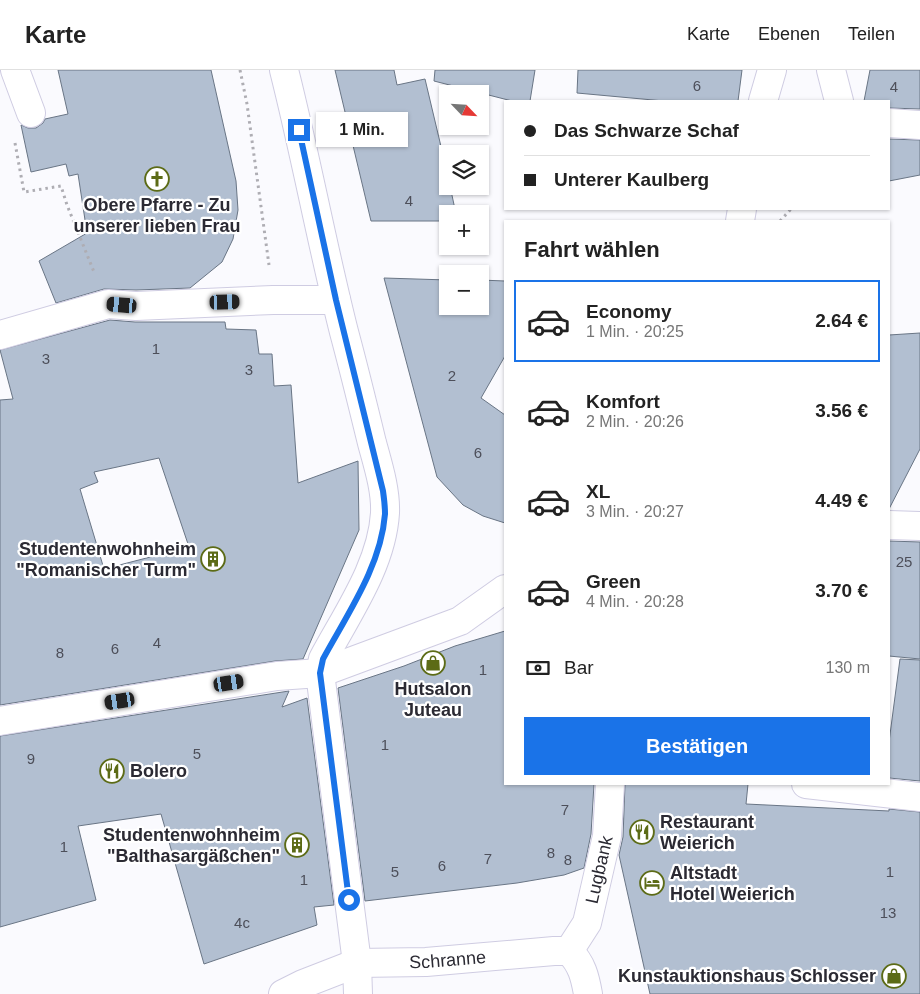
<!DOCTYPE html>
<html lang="de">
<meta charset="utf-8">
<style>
:root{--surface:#fff;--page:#f2f2f2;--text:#222;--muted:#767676;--line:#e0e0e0;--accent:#1a73e8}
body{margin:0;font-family:Arial,sans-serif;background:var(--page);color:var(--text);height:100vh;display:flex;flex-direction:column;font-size:19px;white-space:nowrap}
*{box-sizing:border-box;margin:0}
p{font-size:16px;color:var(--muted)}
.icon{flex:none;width:28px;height:28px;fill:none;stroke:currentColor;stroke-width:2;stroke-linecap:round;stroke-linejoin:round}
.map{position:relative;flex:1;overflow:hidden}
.side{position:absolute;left:504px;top:150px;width:386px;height:565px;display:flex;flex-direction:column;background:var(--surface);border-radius:0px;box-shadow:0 1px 4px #0004}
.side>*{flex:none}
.guide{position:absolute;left:504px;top:30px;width:386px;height:110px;border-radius:0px;box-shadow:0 1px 4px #0004;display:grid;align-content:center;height:110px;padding:0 20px;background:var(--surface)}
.needle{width:32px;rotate:115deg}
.buttons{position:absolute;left:439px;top:15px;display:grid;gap:10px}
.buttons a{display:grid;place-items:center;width:50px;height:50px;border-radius:0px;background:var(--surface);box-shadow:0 1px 4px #0004;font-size:25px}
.end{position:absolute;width:22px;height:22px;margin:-11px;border:6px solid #1a73e8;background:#fff;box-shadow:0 0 0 2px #fff}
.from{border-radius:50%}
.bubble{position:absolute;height:35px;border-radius:0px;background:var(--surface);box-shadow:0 1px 4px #0004;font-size:16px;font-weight:700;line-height:35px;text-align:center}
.car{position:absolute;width:15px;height:30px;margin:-15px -8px;border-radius:6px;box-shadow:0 0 4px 1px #0007;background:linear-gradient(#222 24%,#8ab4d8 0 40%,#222 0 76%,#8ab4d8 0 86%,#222 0)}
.guide b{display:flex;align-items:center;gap:18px;height:48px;font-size:19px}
.guide b+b{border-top:1px solid var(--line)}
.guide i{width:12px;height:12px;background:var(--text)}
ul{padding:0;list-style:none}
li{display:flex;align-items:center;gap:15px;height:82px;margin:0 10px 8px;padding:0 10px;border:2px solid transparent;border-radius:0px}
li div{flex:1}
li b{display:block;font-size:19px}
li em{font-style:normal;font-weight:700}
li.active{border-color:var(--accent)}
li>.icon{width:45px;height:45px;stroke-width:1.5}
h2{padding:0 20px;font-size:22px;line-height:60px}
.pay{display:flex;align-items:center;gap:12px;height:55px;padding:0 20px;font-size:19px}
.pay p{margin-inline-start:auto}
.cta{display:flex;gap:10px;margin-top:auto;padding:10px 20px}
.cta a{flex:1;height:58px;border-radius:0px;background:var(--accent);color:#fff;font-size:20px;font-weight:700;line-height:58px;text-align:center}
header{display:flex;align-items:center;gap:30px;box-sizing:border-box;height:70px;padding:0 25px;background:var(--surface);border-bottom:1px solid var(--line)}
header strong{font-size:24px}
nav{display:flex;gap:28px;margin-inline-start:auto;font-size:18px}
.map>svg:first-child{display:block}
.building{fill:#b2bfd1;stroke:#697585;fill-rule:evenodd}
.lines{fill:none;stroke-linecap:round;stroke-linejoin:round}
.minor-casing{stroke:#cfcce2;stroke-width:30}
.path{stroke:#aeadb3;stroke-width:3;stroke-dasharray:2.5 4;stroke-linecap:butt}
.minor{stroke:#fff;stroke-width:28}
.route{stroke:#1a73e8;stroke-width:6}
.labels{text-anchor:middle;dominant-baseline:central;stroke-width:4.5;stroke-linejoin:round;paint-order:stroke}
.number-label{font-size:15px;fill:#4d4f5a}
.poi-label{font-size:18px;font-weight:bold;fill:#2b2a33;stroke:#fff;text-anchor:end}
.street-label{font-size:18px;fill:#2b2a33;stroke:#fff}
</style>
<header>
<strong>Karte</strong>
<nav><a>Karte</a><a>Ebenen</a><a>Teilen</a></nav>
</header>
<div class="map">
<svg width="920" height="924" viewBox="0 0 920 924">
<rect width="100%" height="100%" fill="#fafafe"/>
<g class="building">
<polygon points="58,0 211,0 236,111 238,140 233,169 222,192 190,218 136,220 104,219 56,233 39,191 87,163 78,104 69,106 66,94 31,102 21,55 28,58 36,58 43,53 45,49 68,44"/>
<polygon points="335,0 394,0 397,15 425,9 448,106 448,116 450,116 456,144 448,144 448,151 371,151"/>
<polygon points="435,0 535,0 530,31 512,31 434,11"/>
<polygon points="578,0 742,0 738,31 664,31 577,23"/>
<polygon points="870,0 920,0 920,39 889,38 889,31 864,31"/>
<polygon points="889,69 920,70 920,105 889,111"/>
<polygon points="384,208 448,210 448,236 480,236 480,210 505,211 505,286 481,328 505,345 505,453 483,446 463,435 437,407"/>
<path d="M110,250L135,252H225L226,259L256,260L259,284H272L274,316L291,315L298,413L358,391L359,460L303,589L275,591L0,635V330L13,329L0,280ZM159,388L189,477L104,499L80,419L98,412L94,402Z"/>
<polygon points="920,263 920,379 889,439 889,265"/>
<polygon points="889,471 920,472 920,589 889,586"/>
<polygon points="505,561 505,714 594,714 591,764 584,798 564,805 517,813 365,831 338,618 404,596 455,576"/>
<polygon points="900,589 920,590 920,711 889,708 889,672"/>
<polygon points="289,621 282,637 307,628 334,835 314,837 317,855 204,894 161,744 78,756 96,830 0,857 0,666"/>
<polygon points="625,714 748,714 746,734 889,741 889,739 920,742 920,924 650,924 619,785 623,767"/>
</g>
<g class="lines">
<g class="minor-casing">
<g id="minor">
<polyline points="15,0 31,43"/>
<path d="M284,0C306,87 322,175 344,262C354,299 363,336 372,373C378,395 386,420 385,443C382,495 347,544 323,589L320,603L357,893L358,924"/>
<polyline points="831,0 839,31"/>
<polyline points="763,31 772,0"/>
<polyline points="889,53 920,55"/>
<polyline points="740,151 742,139"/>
<polyline points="0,265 108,234 136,236 273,230 336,230"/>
<polyline points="889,455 920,456"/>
<polyline points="0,651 277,606 320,603 460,551 505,519"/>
<polyline points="806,714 920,727"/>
<path id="s1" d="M569,881L587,853L607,766L610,714"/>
<path id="s2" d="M283,924L303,914L357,893L426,892L554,881H569C582,894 585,907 588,924"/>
</g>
</g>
<g class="path">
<polyline points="240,0 247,34 269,195"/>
<polyline points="15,73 24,122 61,116 67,135 94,202"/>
<polyline points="780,151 791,139"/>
</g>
<use href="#minor" class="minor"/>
</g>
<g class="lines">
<path class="route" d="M299,60L336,230L383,421C384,428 385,436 385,444C381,496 348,543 323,589L320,603L349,830"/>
</g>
<defs>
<g id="church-ring" transform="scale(1.25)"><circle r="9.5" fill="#fff" stroke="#5c6b16" stroke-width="1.5"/><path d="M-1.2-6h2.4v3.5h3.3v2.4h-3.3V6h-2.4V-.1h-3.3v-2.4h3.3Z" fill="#5c6b16"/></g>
<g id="building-ring" transform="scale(1.25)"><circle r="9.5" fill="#fff" stroke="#5c6b16" stroke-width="1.5"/><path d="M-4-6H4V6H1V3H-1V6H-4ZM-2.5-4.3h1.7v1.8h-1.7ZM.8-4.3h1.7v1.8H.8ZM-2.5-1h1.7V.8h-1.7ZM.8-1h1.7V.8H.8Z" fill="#5c6b16"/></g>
<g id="shop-ring" transform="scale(1.25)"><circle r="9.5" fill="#fff" stroke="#5c6b16" stroke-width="1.5"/><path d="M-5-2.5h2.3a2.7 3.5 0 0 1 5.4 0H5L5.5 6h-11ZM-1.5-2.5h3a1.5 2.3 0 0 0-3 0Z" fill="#5c6b16"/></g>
<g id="restaurant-ring" transform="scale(1.25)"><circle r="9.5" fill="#fff" stroke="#5c6b16" stroke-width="1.5"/><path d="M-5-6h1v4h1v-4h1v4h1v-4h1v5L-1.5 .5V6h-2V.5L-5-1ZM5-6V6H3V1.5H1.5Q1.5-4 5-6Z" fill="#5c6b16"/></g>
<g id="hotel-ring" transform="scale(1.25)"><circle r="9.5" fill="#fff" stroke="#5c6b16" stroke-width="1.5"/><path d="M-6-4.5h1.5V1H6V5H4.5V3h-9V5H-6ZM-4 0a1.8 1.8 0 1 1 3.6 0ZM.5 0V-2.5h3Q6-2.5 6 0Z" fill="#5c6b16"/></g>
</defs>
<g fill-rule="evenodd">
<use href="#church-ring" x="157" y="109"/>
<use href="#building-ring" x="213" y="489"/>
<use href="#shop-ring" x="433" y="593"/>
<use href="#restaurant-ring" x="112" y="701"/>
<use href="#restaurant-ring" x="642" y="762"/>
<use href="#building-ring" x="297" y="775"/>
<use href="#hotel-ring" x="652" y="813"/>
<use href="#shop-ring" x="894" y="906"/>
</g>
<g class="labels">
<g class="number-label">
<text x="697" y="15">6</text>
<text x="894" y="16">4</text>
<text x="409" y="130">4</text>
<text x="156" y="278">1</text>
<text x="46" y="288">3</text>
<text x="249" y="299">3</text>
<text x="452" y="305">2</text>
<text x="478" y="382">6</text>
<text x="904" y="491">25</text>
<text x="157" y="572">4</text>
<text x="115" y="578">6</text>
<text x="60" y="582">8</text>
<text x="483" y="599">1</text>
<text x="385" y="674">1</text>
<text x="197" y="683">5</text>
<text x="31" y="688">9</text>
<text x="565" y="739">7</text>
<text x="64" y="776">1</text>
<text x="551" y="782">8</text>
<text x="488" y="788">7</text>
<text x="568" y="789">8</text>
<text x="442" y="795">6</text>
<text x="395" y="801">5</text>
<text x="890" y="801">1</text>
<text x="304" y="809">1</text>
<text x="888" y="842">13</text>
<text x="242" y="852">4c</text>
</g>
<g class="poi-label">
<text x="157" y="135" text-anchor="middle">Obere Pfarre - Zu<tspan x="157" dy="21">unserer lieben Frau</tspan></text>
<text x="196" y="479">Studentenwohnheim<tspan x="196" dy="21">"Romanischer Turm"</tspan></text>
<text x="433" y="619" text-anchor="middle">Hutsalon<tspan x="433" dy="21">Juteau</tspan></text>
<text x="130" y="701" text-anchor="start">Bolero</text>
<text x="660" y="752" text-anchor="start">Restaurant<tspan x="660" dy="21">Weierich</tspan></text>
<text x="280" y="765">Studentenwohnheim<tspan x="280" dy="21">"Balthasargäßchen"</tspan></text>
<text x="670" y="803" text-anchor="start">Altstadt<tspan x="670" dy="21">Hotel Weierich</tspan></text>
<text x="876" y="906">Kunstauktionshaus Schlosser</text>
</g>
<g class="street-label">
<text stroke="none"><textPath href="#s1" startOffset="88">Lugbank</textPath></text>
<text stroke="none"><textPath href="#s2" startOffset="171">Schranne</textPath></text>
</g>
</g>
</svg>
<div class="buttons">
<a><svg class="needle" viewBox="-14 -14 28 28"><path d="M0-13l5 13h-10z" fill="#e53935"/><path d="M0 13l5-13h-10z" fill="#767676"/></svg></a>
<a><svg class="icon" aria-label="layers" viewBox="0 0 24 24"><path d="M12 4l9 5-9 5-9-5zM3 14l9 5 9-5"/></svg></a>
<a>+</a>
<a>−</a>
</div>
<i class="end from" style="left:349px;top:830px"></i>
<i class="end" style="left:299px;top:60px"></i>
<div class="bubble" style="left:316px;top:42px;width:92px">1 Min.</div>
<i class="car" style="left:225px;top:232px;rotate:88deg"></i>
<i class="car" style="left:122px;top:235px;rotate:275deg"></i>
<i class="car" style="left:229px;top:613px;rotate:81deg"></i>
<i class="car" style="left:120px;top:631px;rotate:261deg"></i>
<div class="guide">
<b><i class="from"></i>Das Schwarze Schaf</b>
<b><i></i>Unterer Kaulberg</b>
</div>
<section class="side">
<h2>Fahrt wählen</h2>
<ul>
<li class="active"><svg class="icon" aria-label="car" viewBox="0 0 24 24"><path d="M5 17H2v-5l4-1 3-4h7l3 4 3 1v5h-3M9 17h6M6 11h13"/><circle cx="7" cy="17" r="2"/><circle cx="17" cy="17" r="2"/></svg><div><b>Economy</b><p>1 Min. · 20:25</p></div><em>2.64 €</em></li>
<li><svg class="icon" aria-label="car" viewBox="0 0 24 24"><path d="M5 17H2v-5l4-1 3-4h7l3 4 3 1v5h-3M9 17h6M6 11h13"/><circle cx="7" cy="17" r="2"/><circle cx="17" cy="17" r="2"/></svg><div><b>Komfort</b><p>2 Min. · 20:26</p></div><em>3.56 €</em></li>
<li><svg class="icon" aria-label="car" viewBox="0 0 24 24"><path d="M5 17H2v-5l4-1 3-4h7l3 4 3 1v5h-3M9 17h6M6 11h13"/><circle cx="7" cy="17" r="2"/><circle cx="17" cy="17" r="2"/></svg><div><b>XL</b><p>3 Min. · 20:27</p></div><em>4.49 €</em></li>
<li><svg class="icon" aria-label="car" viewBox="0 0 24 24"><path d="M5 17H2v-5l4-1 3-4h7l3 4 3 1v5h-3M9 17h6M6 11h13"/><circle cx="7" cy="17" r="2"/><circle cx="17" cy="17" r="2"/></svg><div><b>Green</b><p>4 Min. · 20:28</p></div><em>3.70 €</em></li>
</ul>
<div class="pay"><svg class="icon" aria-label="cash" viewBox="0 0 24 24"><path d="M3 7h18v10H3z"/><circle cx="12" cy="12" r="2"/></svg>Bar<p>130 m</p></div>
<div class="cta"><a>Bestätigen</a></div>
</section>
</div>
